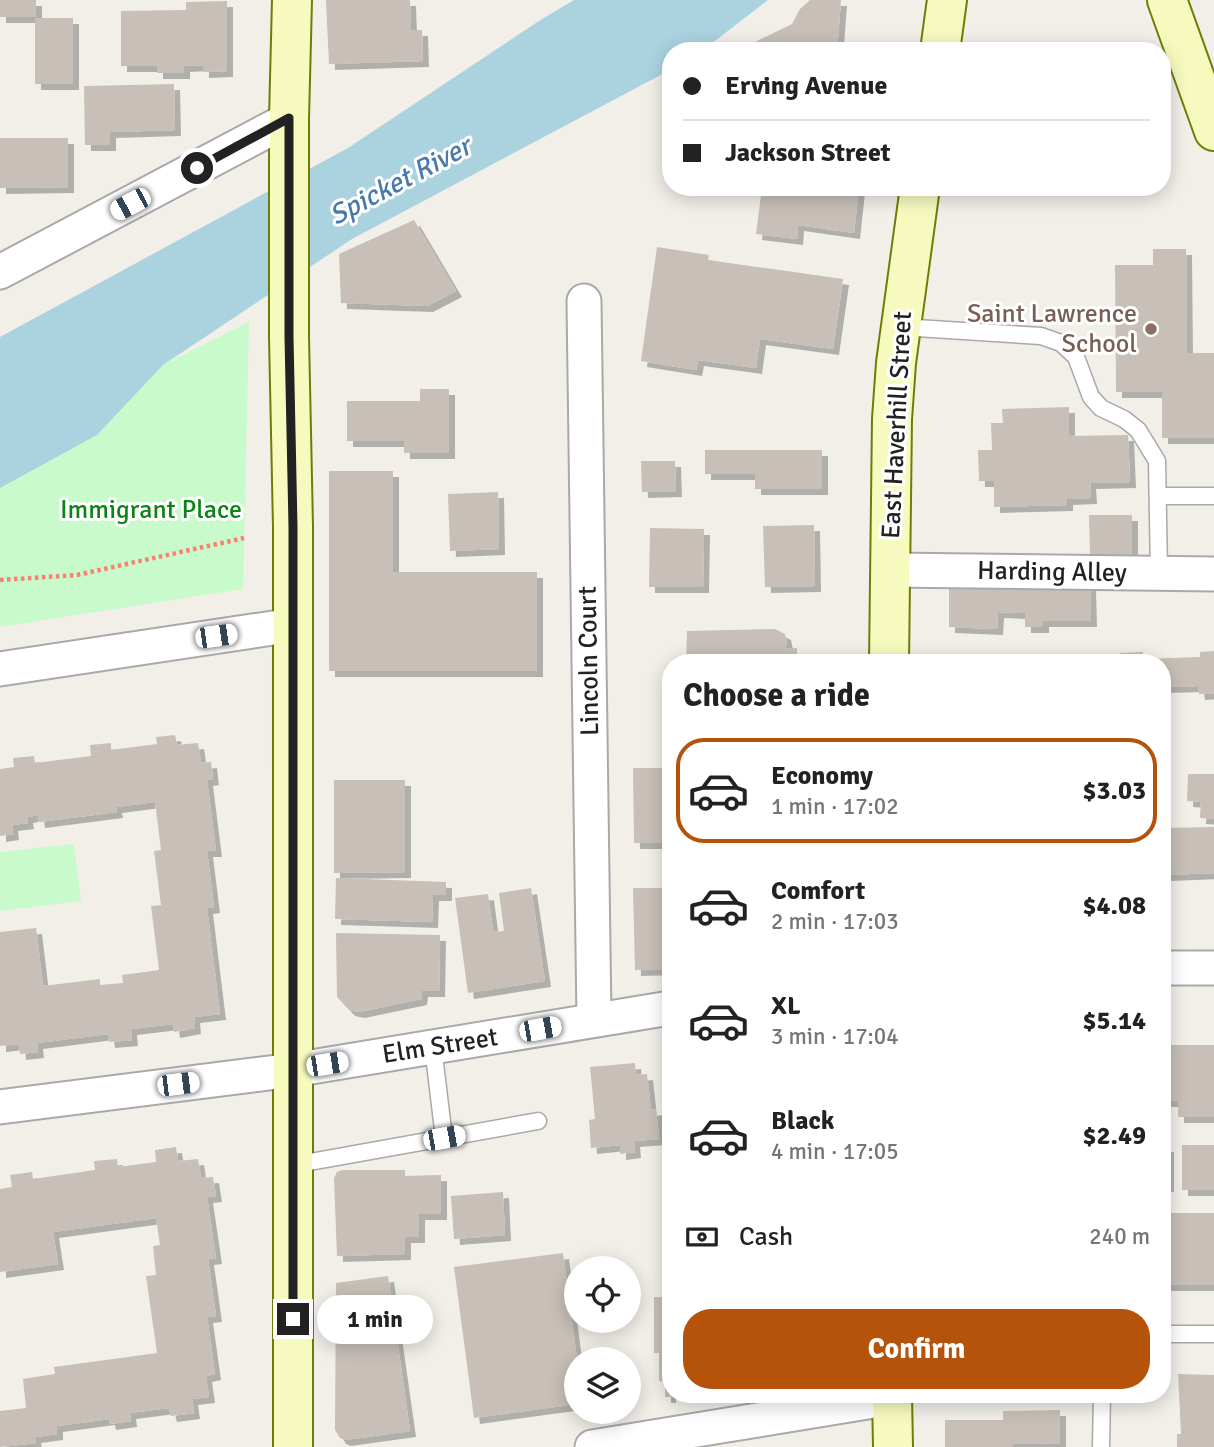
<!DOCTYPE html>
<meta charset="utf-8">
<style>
:root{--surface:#fff;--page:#f2f2f2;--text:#222;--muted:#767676;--line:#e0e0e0;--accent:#b45309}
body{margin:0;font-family:Signika,sans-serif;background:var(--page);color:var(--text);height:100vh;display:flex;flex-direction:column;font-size:26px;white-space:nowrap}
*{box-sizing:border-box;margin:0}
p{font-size:23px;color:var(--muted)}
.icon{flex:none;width:38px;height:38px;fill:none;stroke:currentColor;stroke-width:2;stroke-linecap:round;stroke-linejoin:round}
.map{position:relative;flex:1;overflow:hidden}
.panel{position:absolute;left:662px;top:654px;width:509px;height:749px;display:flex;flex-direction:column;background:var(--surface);border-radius:28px;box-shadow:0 4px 18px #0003}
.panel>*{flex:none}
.banner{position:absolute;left:662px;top:42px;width:509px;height:154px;border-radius:28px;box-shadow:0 4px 18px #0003;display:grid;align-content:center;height:154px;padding:0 21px;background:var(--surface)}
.fabs{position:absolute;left:564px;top:1256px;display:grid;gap:14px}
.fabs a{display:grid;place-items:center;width:77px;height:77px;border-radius:50%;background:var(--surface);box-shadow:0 4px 18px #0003;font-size:35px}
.end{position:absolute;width:32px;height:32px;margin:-16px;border:9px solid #222;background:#fff;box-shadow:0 0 0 4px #fff}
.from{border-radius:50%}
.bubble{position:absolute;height:49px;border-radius:24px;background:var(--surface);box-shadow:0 4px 18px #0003;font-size:23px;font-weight:800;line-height:49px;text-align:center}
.car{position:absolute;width:21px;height:42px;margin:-21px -10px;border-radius:9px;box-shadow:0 0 5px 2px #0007;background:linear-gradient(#fff 24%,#345 0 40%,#fff 0 76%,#345 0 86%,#fff 0)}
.banner b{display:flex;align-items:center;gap:24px;height:66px;font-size:26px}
.banner b+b{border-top:2px solid var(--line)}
.banner i{width:18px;height:18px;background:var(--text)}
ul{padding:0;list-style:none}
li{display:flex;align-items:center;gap:21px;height:105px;margin:0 14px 10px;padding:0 7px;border:4px solid transparent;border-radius:28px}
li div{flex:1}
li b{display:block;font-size:26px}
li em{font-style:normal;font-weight:800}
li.current{border-color:var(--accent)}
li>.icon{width:63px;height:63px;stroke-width:1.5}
h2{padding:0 21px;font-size:32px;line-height:84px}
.pay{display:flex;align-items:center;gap:18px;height:77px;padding:0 21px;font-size:26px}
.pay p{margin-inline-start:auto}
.cta{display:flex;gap:14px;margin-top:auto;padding:14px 21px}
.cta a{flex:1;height:80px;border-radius:28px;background:var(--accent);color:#fff;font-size:28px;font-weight:800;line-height:80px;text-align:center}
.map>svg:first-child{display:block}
.park{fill:#c8facc}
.water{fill:#aad3df}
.building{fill:#c7bfb8;filter:url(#shadow)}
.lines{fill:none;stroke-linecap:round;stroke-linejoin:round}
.lane-casing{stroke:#a9a9a9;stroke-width:19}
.street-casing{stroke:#a9a9a9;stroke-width:37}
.secondary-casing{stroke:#707d05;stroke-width:42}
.path{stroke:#fa8072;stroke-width:4.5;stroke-dasharray:3.5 3.5;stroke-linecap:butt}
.lane{stroke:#fff;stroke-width:16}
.street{stroke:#fff;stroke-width:33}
.secondary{stroke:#f7fabf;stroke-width:38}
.route{stroke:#222;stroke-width:9}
.education-dot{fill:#8d6e63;stroke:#fff;stroke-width:2.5}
.labels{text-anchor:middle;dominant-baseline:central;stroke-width:6;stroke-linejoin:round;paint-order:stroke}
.education-label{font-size:26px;fill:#785e54;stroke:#fff;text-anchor:end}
.street-label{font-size:26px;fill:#222;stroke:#fff}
.park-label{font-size:26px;fill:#0c8416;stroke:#fff}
.water-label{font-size:28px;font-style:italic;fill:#4a7aab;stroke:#fff}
</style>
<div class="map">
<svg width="1214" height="1447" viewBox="0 0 1214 1447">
<defs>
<filter id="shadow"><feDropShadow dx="6" dy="6" stdDeviation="0" flood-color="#0004"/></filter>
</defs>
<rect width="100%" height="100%" fill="#f2efe9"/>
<g class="park">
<polygon points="249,322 243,589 0,627 0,488 97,435 163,365"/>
<polygon points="74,844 81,901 0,911 0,852"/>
</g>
<polygon class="water" points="574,0 768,0 702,51 670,51 670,70 352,239 163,365 97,435 0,488 0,337 348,148 542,19"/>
<g class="building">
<rect x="0" y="0" width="36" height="17"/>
<polygon points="326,0 410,0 411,30 422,30 423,61 329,64"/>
<polygon points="810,0 841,0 837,51 754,51 755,42 792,24 800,9"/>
<polygon points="227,1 227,71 203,72 203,65 184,66 184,73 157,73 157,66 121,66 121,11 186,10 186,2"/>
<rect x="35" y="18" width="38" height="66"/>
<polygon points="174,84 175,130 110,132 110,145 85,145 84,86"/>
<polygon points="0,138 68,138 68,187 0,188"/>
<polygon points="762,187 859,187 854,233 798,225 797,239 756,234"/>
<polygon points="414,220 456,291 427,306 341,303 339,254"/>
<polygon points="657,247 709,255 708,260 843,279 833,349 760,339 756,368 698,360 696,370 641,361"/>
<polygon points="1153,249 1186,249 1187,353 1214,353 1214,438 1162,438 1162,392 1116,392 1115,265 1153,265"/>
<polygon points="420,389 449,389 449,453 404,453 404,441 347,441 347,401 420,401"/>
<polygon points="1069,407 1069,436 1128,435 1130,482 1090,483 1091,498 1067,499 1067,505 994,507 994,481 979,481 978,450 992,450 991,423 1003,423 1002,409"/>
<polygon points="705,450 822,450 822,489 755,489 755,474 705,474"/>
<polygon points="641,461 675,461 676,491 642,492"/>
<polygon points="329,471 393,471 393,572 537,572 537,671 329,671"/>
<polygon points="498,492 499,549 450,551 448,494"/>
<polygon points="1089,515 1132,515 1132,556 1090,556"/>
<polygon points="814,525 815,586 765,587 763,526"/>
<polygon points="650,528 704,529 703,587 649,587"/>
<polygon points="1090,584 1091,621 1043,621 1043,627 1025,627 1025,613 998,612 997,629 949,627 949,588 1045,590 1046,585"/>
<polygon points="775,629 785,634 787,644 785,649 797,648 797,663 686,663 687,631"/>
<polygon points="1214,651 1214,693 1199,694 1198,686 1162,687 1162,663 1120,663 1120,653 1143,652 1143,659 1200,657 1200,652"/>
<polygon points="175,735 177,745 198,743 201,763 211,762 213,779 207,780 216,851 207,851 214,907 207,908 220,1014 194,1017 195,1028 174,1032 173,1024 131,1029 132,1040 109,1042 108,1034 37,1043 38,1052 20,1054 19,1044 0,1046 0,932 36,928 43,986 100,979 100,985 123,983 122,975 159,970 151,906 161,905 154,851 161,850 155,802 116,807 117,812 39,822 38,815 27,817 28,823 12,825 13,834 0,836 0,769 14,767 13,758 34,756 35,763 91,756 90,745 111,743 111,750 157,744 156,737"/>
<polygon points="633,768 670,768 670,969 635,970 633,888 663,888 662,843 634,843"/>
<polygon points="1188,774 1214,774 1214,819 1200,818 1201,802 1187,801"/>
<polygon points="334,780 405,780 405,872 334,873"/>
<polygon points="1214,827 1214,873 1165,875 1165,857 1162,857 1162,828"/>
<polygon points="336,878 446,882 446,895 433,895 432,922 335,919"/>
<polygon points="531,888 545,981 468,993 455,898 488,894 493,932 504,931 499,893"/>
<polygon points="336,933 440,935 439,991 422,991 421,999 359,1012 349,1010 337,997"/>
<polygon points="1162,1045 1214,1045 1214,1117 1178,1117 1178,1101 1162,1101"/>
<polygon points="635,1063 636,1075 647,1074 651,1110 656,1109 659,1139 634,1141 635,1152 620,1154 620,1145 591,1148 589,1120 595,1119 590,1067"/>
<rect x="1182" y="1145" width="32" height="45"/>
<rect x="1162" y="1146" width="6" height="40"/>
<polygon points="176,1147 178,1161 198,1159 201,1178 213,1177 216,1196 207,1197 216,1258 208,1259 216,1316 207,1317 215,1374 206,1376 209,1397 192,1399 194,1413 171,1416 169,1408 130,1413 131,1421 110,1424 109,1419 57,1426 57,1434 35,1437 36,1443 0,1447 0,1411 26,1408 23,1379 55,1374 54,1367 157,1353 146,1276 156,1275 153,1246 160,1245 156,1218 53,1232 58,1264 0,1272 0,1189 12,1187 10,1175 32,1172 33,1179 95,1170 94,1161 117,1159 118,1167 156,1162 155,1150"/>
<polygon points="342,1170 405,1170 405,1176 441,1175 441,1214 419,1214 419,1237 405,1237 405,1254 337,1256 334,1178 337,1172"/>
<polygon points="503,1192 505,1235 454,1239 451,1196"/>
<rect x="1163" y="1213" width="51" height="72"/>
<polygon points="563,1253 577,1360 576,1404 474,1418 454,1267"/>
<polygon points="388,1276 410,1431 345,1440 340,1438 335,1430 336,1283"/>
<polygon points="654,1297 670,1297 670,1397 665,1397 665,1382 659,1381 659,1353 654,1353"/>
<polygon points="1178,1374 1214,1375 1214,1447 1177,1447 1177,1434 1181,1434"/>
<polygon points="1060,1410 1060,1443 1013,1444 1013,1447 945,1447 945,1420 1003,1420 1003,1411"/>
</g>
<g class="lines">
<g class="lane-casing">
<g id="lane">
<polyline points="901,327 1041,336 1061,343 1076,357 1091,397 1101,408 1124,419 1138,430 1157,461 1159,573"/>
<polyline points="1158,496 1214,496"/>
<polyline points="433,1047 444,1138"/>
<polyline points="293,1165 538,1121"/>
<polyline points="1162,1334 1214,1334"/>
<polyline points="1101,1447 1102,1395"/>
</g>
</g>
<g class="street-casing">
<g id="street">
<polyline points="0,272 289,119"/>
<polyline points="584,301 594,1020"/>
<polyline points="890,570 1214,574"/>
<polyline points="0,669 293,625"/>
<polyline points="1162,968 1214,968"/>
<polyline points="0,1107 293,1070 670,1008"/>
<polyline points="592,1447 892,1398"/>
</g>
</g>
<g class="secondary-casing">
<g id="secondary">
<polyline points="292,0 289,119 289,337 293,527 293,1447"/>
<polyline points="1167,0 1214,131"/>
<polyline points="940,51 947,0"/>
<polyline points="889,663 892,419 896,363 920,187"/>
<polyline points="892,1395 893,1447"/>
</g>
</g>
<polyline class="path" points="0,580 77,575 244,538"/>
<use href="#lane" class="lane"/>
<use href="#street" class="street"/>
<use href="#secondary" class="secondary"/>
</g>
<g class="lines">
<polyline class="route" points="197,168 289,118 289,337 293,527 293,1319"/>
</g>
<circle class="education-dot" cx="1151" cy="329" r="7"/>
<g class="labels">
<g class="education-label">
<text x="1137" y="314">Saint Lawrence<tspan x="1137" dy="30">School</tspan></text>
</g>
<g class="street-label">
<text transform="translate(897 425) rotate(-87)">East Haverhill Street</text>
<text transform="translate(1052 572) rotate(1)">Harding Alley</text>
<text transform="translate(589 661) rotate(-91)">Lincoln Court</text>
<text transform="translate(440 1046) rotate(-9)">Elm Street</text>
</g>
<g class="park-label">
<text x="151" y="510">Immigrant Place</text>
</g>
<g class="water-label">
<text transform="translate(400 181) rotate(-28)">Spicket River</text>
</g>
</g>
</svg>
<div class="fabs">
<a><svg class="icon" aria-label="locate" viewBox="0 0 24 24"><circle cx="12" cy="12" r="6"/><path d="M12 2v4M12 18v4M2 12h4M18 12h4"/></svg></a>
<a><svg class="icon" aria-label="layers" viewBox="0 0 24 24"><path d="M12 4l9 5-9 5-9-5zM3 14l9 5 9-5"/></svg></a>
</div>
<i class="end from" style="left:197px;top:168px"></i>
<i class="end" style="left:293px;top:1319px"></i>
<div class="bubble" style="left:317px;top:1295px;width:116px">1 min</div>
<i class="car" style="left:130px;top:204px;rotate:242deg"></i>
<i class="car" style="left:216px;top:636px;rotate:82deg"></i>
<i class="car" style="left:540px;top:1029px;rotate:80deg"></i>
<i class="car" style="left:327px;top:1064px;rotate:81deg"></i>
<i class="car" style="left:178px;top:1084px;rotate:83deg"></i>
<i class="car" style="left:444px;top:1138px;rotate:80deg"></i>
<div class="banner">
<b><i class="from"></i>Erving Avenue</b>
<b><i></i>Jackson Street</b>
</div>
<section class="panel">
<h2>Choose a ride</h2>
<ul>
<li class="current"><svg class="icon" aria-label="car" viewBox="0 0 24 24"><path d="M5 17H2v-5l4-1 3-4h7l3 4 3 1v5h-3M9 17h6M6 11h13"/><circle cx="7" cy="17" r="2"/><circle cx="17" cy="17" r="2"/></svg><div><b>Economy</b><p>1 min · 17:02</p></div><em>$3.03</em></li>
<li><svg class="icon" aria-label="car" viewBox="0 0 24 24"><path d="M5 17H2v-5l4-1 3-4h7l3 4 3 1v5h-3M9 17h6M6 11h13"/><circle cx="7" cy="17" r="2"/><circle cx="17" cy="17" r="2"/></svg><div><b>Comfort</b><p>2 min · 17:03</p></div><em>$4.08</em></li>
<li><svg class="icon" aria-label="car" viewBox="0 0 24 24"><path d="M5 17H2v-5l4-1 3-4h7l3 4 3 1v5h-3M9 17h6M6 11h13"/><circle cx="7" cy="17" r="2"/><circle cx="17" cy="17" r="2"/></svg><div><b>XL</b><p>3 min · 17:04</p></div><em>$5.14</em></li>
<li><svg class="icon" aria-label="car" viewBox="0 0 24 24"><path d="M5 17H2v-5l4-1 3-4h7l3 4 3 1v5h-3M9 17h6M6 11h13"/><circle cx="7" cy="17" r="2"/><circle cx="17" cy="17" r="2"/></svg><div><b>Black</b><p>4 min · 17:05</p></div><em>$2.49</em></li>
</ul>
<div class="pay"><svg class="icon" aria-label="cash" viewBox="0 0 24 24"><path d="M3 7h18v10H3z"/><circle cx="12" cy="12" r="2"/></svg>Cash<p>240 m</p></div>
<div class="cta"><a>Confirm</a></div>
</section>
</div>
